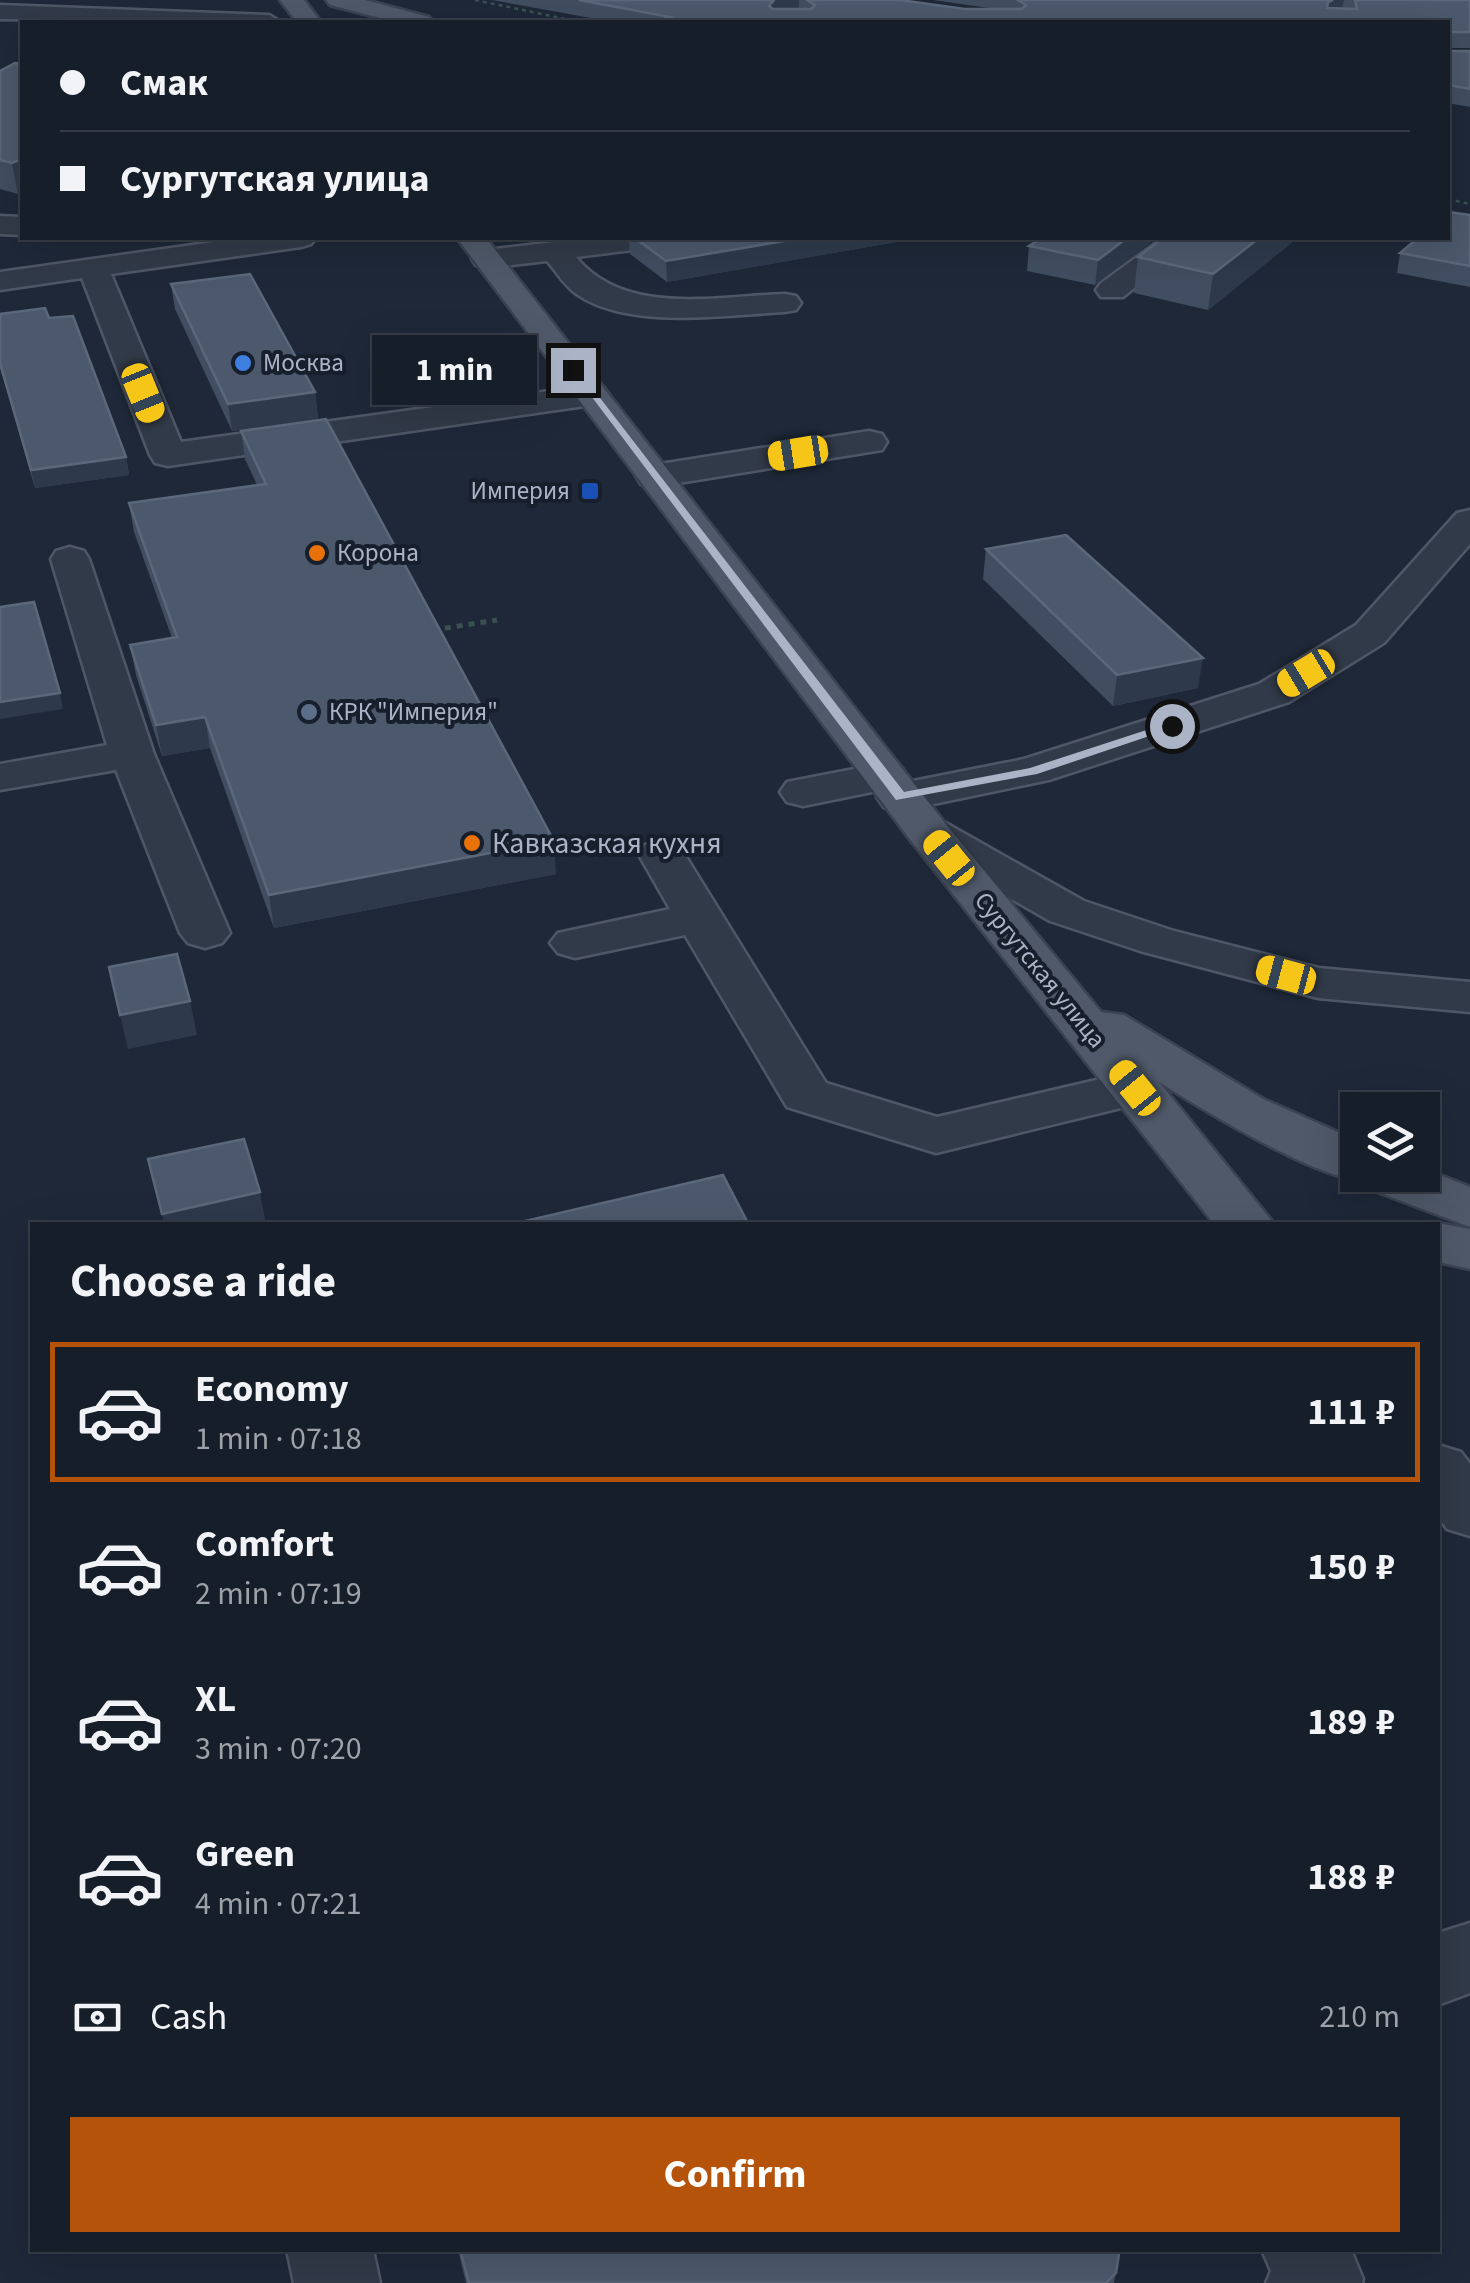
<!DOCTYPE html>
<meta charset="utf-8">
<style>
:root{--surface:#161e2a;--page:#1f2732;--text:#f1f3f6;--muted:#9ea2a8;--line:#353c47;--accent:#b45309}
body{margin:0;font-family:"Source Sans 3",sans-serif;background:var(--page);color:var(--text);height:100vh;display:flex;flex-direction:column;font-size:38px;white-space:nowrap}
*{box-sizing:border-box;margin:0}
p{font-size:32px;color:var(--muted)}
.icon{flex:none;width:55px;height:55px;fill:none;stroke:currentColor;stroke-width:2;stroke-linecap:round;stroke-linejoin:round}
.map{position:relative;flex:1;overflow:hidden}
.panel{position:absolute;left:30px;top:1222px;width:1410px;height:1030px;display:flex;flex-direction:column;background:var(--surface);border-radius:0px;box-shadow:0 10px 40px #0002,0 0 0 2px var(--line)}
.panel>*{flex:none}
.top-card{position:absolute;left:20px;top:20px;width:1430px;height:220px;border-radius:0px;box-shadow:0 10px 40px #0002,0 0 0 2px var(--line);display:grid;align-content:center;height:220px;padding:0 40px;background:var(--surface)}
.buttons{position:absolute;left:1340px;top:1092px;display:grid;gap:20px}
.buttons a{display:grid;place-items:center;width:100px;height:100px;border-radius:0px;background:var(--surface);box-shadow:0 10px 40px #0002,0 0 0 2px var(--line);font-size:50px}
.end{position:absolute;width:45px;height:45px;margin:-22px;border:12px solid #abb4c6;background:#111;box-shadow:0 0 0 5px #111}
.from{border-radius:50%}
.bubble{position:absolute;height:70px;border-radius:0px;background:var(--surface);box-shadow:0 10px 40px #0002,0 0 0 2px var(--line);font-size:32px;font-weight:700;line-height:70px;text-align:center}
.car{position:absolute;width:30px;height:60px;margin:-30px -15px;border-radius:12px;box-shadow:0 0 8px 2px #0007;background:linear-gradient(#f5c518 24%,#345 0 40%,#f5c518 0 76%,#345 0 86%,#f5c518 0)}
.top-card b{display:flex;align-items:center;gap:35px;height:95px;font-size:38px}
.top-card b+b{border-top:2px solid var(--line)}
.top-card i{width:25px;height:25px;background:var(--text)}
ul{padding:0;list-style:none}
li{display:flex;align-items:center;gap:30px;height:140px;margin:0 20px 15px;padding:0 20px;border:5px solid transparent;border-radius:0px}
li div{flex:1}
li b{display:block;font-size:38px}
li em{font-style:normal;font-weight:700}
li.current{border-color:var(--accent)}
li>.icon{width:90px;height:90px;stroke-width:1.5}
h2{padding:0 40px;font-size:45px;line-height:120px}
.pay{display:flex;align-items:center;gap:25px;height:110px;padding:0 40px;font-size:38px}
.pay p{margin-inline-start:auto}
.cta{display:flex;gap:20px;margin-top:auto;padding:20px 40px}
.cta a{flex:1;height:115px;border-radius:0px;background:var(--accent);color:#fff;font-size:40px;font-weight:700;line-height:115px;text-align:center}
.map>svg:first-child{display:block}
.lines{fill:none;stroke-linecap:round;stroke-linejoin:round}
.minor-casing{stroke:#4f5767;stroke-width:5}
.major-casing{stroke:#3b4352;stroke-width:5}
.path-far1{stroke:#3a5153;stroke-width:2.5;stroke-dasharray:4 4;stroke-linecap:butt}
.path{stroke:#3a5153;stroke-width:5;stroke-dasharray:6 6;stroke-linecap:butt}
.minor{fill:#313a48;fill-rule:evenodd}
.major{fill:#4f5969;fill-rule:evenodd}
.wall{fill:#414e61}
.shaded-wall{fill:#2e3a4c}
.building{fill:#4c596c;stroke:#5b677a;stroke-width:2.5}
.route{fill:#abb4c6}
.shop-dot{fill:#3f7fe0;stroke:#171f2c;stroke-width:4}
.transit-dot{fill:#1a4fb4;stroke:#171f2c;stroke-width:4}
.food-dot{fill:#e8710a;stroke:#171f2c;stroke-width:4}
.service-dot{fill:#5c6f8a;stroke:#171f2c;stroke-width:4}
.labels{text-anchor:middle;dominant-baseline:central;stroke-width:8;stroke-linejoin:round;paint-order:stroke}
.far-poi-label{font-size:25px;fill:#abb4c6;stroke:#171f2c;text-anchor:start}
.far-street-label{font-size:25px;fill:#abb4c6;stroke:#171f2c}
.poi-label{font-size:30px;fill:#abb4c6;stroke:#171f2c;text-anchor:start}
</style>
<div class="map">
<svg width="1470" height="2283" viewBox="0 0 1470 2283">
<rect width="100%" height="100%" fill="#1e2838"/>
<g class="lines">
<g class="minor-casing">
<g id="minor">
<polygon points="0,5 269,15 281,22 0,19"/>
<polygon points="0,216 22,217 22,235 0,234"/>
<polygon points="242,238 316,238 311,244 301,247 111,274 181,442 592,385 604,388 609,395 604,402 592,405 168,466 155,463 150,455 82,278 0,290 0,272"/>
<path d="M588,238H672L667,244L657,247L576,257C625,317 716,296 785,294L796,296L801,303L796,310L785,312C726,315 630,330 578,295C565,287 557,272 547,261L487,268L476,265L472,259L476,253L487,250Z"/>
<polygon points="1158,238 1187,238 1191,243 1123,297 1101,297 1096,290 1101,283 1159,241"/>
<polygon points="869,431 882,434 887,442 882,450 654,487 641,484 636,476 641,468 654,465"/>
<polygon points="1470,510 1470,544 1384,643 1289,702 1049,780 900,811 884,807 877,797 882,790 803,806 787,802 780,792 787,782 885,763 901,767 907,776 903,783 1024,759 1259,684 1356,625 1457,513"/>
<polygon points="70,547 84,551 89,559 154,754 230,933 222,943 205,948 188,943 180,933 116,770 0,790 0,764 107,745 51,559 56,551"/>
<polygon points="928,818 944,822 1084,901 1174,931 1319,968 1470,982 1470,1012 1318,998 1140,951 1050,921 912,842 905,832 912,822"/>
<polygon points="662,841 679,845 685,855 826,1083 937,1117 1135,1071 1154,1076 1162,1088 1154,1100 936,1153 787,1107 685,935 575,958 558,953 550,943 558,933 670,909 639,855 645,845"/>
<polygon points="1438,1445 1461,1452 1470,1464 1470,1536 1447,1529 1438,1516"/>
<polygon points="1470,1923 1470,1993 1438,2005 1438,1933"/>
<polygon points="287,2250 373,2250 380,2283 294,2283"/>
<polygon points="1262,2250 1351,2250 1363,2279 1362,2283 1266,2283 1271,2271"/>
</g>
</g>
<g class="major-casing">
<g id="major">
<polygon points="280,0 304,0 321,22 297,22"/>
<polygon points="326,0 365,0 429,17 433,22 396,22 330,5"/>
<path d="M457,238H486L944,822L1101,1012L1124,1015L1263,1099L1358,1141V1175H1422V1168L1470,1187V1227L1367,1188L1362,1180C1320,1181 1198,1107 1159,1082L1275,1225H1215L912,842Z"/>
<polygon points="1438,1223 1470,1229 1470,1269 1438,1262 1438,1225 1432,1225"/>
</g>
</g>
<g class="path-far1">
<polyline points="475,0 580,22"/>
<polyline points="1448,199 1470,204"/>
</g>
<polyline class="path" points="433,630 497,620"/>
<use href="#minor" class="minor"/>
<use href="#major" class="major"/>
</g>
<g class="wall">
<polygon points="492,0 900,0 965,9 996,9 933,0 1470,0 1470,48 1448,48 1448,51 1470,51 1470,107 1448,103 1448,22 613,22"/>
<polygon points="0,71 18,194 0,189"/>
<polygon points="1470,215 1470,287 1397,273 1400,253"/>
<polygon points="629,238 919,238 667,282 630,254"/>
<polygon points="1295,240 1208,310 1134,293 1138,257"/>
<polygon points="1150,243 1095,285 1027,271 1029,246"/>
<polygon points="171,284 315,392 318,419 232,431 175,309"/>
<polygon points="0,314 49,318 126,457 129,475 35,488 0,368"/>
<polygon points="241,431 556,874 274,928 210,748 162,756 136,675 130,645 172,638 134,532 129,503 257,485 245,459"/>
<polygon points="986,549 1198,688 1113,706 983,579"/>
<polygon points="458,2250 1116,2250 1119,2254 1114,2283 466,2283"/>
</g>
<g class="shaded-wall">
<polygon points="774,0 799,0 799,11 777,13 769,6"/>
<polygon points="1333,0 1344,0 1342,10 1325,19 1328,2"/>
<polygon points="22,159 22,192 18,194 12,163"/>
<polygon points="802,238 919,238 667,282 666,261"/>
<polygon points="1127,238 1151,238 1150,243 1095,285 1098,260"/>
<polygon points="1259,238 1295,238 1295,240 1208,310 1213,274"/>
<polygon points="315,392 318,419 232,431 228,404"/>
<polygon points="126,457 129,475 35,488 31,470"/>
<polygon points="1203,658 1198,688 1113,706 1117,675"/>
<polygon points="60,693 63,709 0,719 0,702"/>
<polygon points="205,717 210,748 162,756 156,725"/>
<polygon points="554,841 556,874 274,928 269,895"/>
<polygon points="190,1001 197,1035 128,1049 120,1015"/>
<polygon points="260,1192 266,1225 164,1225 162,1214"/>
</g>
<g class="building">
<polygon points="579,0 774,0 769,6 773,9 811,9 815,5 807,0 900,0 965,9 1022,9 1026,5 1018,0 1333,0 1328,2 1327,8 1357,9 1355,0 1470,0 1470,32 1448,32 1448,51 1470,51 1470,89 1448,85 1448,22 1314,22 1294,20 1290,22 655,22 670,17"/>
<polygon points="15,63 22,64 22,159 12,163 0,160 0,71"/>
<polygon points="1449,212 1470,215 1470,266 1400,253 1418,238 1448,238"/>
<polygon points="635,238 802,238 666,261"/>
<polygon points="1042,238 1127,238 1098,260 1029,246"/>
<polygon points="1163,238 1259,238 1213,274 1138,257"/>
<polygon points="250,274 315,392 228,404 171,284"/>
<polygon points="45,308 49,318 73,316 126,457 31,470 0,363 0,314"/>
<polygon points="326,419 554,841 269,895 205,717 156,725 130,645 177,637 129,503 266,484 241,431"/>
<polygon points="1066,535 1203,658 1117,675 986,549"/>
<polygon points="34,602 60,693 0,702 0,607"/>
<polygon points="177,954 190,1001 120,1015 109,967"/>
<polygon points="244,1139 260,1192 162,1214 148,1159"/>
<polygon points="723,1175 749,1225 508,1225"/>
<polygon points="460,2250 1116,2250 1119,2254 1116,2273 1106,2283 469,2283"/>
</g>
<polygon class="route" points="570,368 577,368 904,792 1030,768 1168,723 1179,726 1037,774 896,800"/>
<circle class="shop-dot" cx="243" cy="363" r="10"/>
<rect class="transit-dot" x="580" y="481" width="20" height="20" rx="5"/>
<g class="food-dot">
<circle cx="317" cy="553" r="10"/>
<circle cx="472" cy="843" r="10"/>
</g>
<circle class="service-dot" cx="309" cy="712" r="10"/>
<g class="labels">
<g class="far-poi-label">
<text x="263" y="363">Москва</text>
<text x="570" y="491" text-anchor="end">Империя</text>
<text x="337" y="553">Корона</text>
<text x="329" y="712">КРК "Империя"</text>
</g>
<g class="far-street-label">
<text transform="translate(1040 970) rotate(51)">Сургутская улица</text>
</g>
<g class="poi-label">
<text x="492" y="843">Кавказская кухня</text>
</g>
</g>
</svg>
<div class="buttons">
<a><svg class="icon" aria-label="layers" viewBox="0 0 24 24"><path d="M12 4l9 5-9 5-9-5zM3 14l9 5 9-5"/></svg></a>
</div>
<i class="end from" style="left:1172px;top:726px"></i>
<i class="end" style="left:573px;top:370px"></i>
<div class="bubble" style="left:372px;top:335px;width:165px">1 min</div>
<i class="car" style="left:143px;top:393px;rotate:158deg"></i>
<i class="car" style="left:798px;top:453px;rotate:261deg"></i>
<i class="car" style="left:1306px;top:673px;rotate:239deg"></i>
<i class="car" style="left:949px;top:858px;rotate:321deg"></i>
<i class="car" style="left:1286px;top:975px;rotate:285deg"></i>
<i class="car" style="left:1135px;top:1088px;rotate:321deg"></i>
<div class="top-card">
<b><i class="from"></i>Смак</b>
<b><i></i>Сургутская улица</b>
</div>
<section class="panel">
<h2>Choose a ride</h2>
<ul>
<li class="current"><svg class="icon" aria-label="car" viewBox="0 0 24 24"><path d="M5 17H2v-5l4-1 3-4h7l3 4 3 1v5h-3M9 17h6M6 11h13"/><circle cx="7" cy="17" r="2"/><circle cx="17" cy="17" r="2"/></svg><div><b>Economy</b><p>1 min · 07:18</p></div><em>111 ₽</em></li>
<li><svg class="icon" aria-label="car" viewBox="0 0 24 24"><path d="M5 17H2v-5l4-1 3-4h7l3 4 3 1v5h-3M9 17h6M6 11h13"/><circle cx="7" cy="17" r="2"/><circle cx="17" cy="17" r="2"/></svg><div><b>Comfort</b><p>2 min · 07:19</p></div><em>150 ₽</em></li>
<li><svg class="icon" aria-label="car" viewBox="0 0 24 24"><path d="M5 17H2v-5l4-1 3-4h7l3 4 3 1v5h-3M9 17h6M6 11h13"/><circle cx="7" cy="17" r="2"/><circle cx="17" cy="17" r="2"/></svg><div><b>XL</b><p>3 min · 07:20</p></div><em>189 ₽</em></li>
<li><svg class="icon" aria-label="car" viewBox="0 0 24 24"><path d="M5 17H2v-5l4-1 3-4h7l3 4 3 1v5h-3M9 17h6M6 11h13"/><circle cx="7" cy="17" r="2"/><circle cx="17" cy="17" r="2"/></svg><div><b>Green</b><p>4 min · 07:21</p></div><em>188 ₽</em></li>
</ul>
<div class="pay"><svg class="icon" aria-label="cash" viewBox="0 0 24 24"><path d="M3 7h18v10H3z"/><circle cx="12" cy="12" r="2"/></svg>Cash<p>210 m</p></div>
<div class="cta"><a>Confirm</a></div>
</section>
</div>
